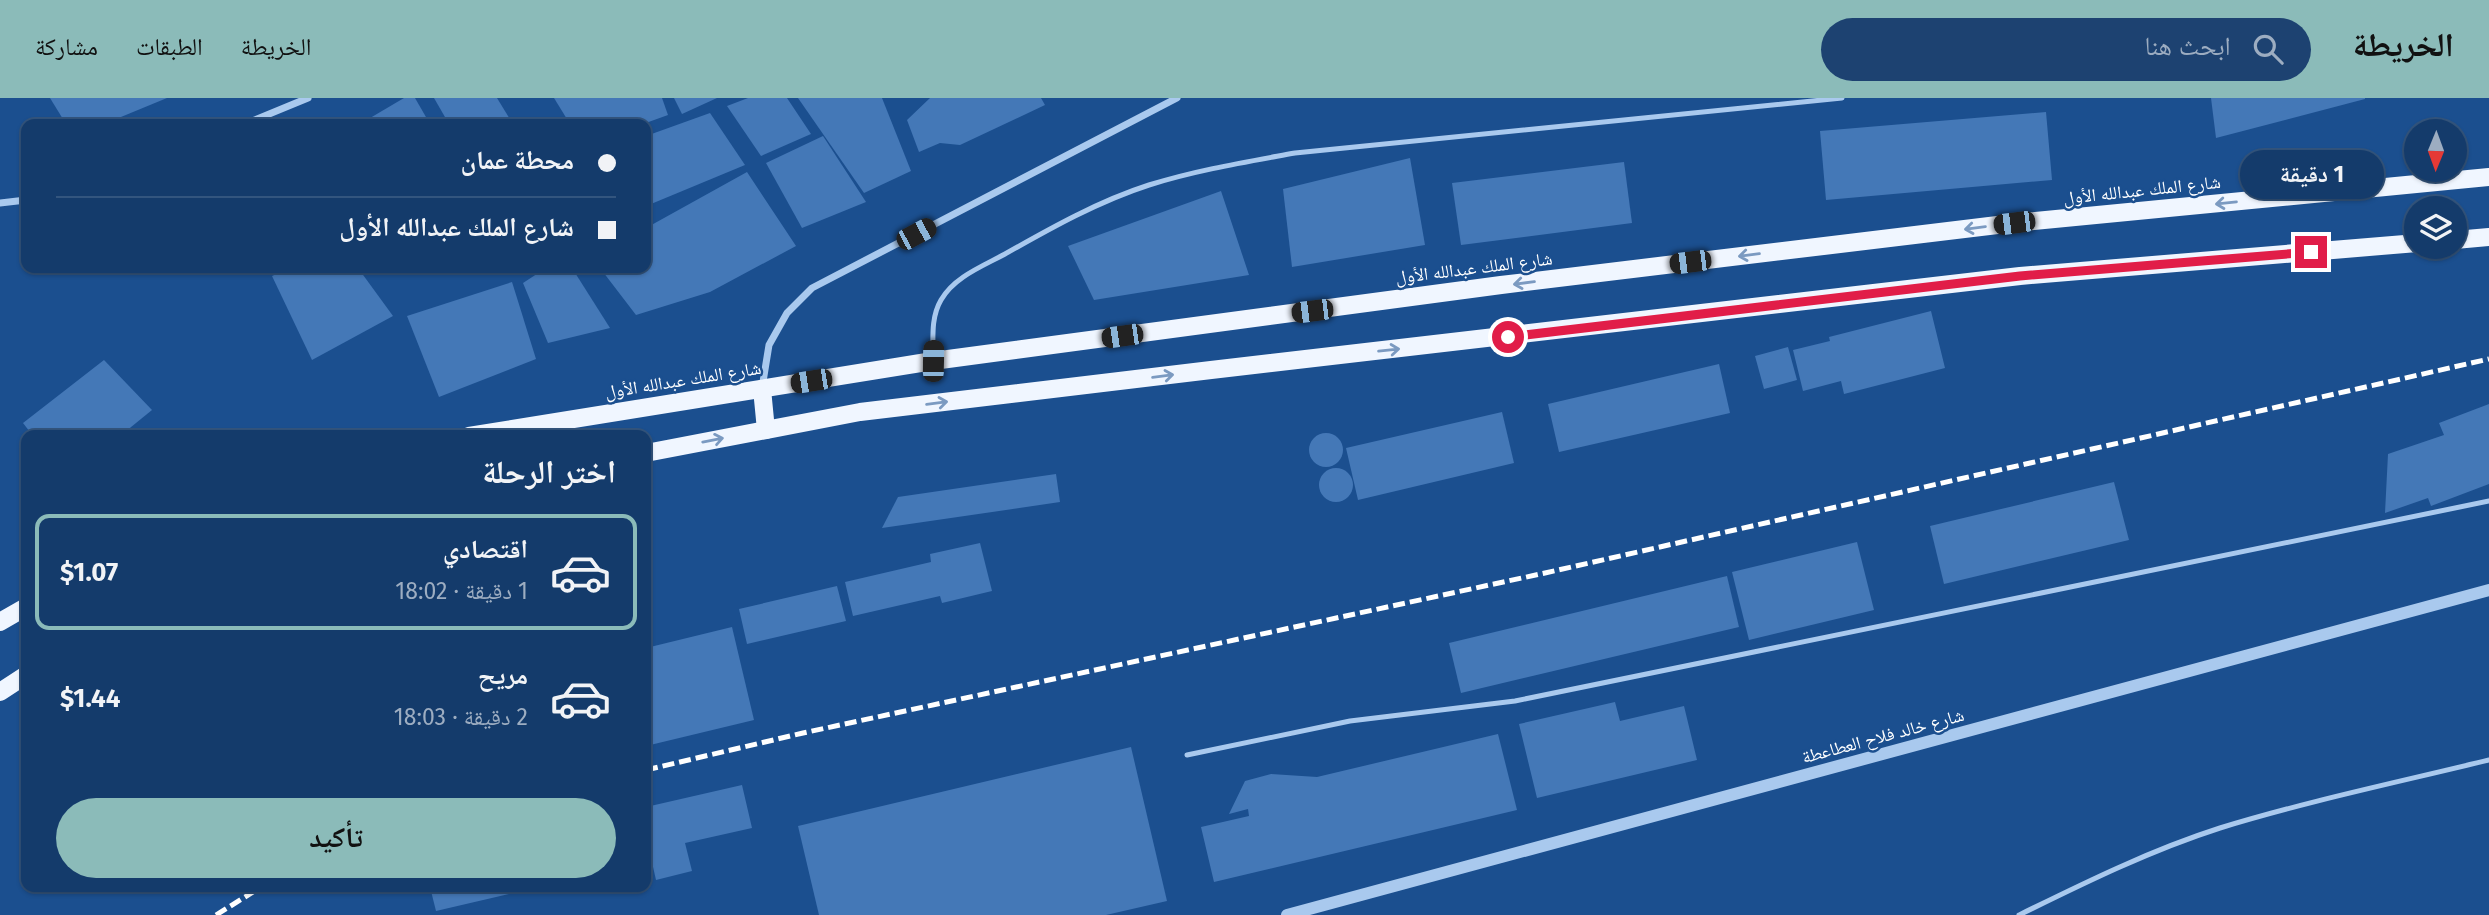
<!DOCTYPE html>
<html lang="ar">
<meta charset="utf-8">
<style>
:root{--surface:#143b6b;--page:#1d4271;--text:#f1f3f6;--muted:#9dadc1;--line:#33557e;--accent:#8bbbb9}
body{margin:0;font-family:"Fira Sans","Noto Naskh Arabic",sans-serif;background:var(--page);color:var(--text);direction:rtl;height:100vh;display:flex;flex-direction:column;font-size:26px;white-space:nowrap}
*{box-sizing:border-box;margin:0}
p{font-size:23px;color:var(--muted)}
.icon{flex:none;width:38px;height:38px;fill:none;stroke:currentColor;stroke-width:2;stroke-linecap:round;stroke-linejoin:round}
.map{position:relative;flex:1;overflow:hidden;direction:ltr}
.sheet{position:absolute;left:21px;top:332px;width:630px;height:462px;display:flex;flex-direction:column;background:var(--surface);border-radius:14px;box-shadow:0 2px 5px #0004,0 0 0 2px var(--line);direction:rtl}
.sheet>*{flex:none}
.top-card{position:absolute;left:21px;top:21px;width:630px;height:154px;border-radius:14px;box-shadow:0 2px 5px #0004,0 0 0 2px var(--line);direction:rtl;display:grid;align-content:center;height:154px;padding:0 35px;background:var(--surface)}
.needle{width:46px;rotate:181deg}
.controls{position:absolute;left:2404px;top:21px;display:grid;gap:14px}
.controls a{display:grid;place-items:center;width:63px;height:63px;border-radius:50%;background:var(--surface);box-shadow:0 2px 5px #0004,0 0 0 2px var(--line);font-size:35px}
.end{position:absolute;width:32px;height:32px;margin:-16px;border:9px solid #e11d48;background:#fff;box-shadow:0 0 0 4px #fff}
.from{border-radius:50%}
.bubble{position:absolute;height:49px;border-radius:24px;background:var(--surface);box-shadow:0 2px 5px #0004,0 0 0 2px var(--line);font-size:23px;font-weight:700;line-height:49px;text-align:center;direction:rtl}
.car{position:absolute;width:21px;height:42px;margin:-21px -10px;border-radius:9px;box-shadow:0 0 5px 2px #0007;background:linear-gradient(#222 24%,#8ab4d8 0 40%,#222 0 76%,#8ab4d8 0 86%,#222 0)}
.top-card b{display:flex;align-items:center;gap:24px;height:66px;font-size:26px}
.top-card b+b{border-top:2px solid var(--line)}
.top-card i{width:18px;height:18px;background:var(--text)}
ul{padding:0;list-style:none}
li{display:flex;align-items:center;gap:21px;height:116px;margin:0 14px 10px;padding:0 21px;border:4px solid transparent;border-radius:14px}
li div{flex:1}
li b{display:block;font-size:26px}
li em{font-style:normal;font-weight:700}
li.active{border-color:var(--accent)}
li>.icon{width:63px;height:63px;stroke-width:1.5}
h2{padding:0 35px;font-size:32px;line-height:84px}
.cta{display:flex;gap:14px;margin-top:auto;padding:14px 35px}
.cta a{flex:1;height:80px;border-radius:42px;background:var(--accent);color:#111;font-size:28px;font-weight:700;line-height:80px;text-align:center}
header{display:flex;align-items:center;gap:42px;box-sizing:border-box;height:98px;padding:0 35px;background:var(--accent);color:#111}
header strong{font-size:33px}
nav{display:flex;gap:38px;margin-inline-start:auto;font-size:24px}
.search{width:490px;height:63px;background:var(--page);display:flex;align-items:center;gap:18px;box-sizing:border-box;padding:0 24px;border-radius:38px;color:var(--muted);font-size:26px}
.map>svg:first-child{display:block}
.building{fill:#4478b7}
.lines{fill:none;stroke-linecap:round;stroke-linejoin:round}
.service{stroke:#a9c9ee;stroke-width:5}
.minor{stroke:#a9c9ee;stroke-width:7}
.tertiary{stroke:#a9c9ee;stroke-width:12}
.primary{stroke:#f0f6ff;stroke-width:18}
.rail{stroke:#fff;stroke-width:5;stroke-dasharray:12 5;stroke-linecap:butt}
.oneway{stroke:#7b9ac1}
.route{stroke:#e11d48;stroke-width:9}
.labels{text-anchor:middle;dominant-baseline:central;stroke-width:5;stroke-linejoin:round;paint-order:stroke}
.street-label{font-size:18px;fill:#fff;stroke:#1b4f8f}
</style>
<header>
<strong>الخريطة</strong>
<div class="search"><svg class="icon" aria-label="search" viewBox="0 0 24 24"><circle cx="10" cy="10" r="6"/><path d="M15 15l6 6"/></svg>ابحث هنا</div>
<nav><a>الخريطة</a><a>الطبقات</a><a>مشاركة</a></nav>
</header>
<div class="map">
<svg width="2489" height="817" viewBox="0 0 2489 817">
<rect width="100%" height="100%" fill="#1b4f8f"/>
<g class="building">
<polygon points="50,0 167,0 104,26 66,26"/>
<polygon points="404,0 415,0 430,26 367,26 365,23"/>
<polygon points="434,0 497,0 513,26 449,26"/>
<polygon points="554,0 662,0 668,17 643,26 570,26"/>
<polygon points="674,0 717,0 682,16"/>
<polygon points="748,0 787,0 811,36 761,58 727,8"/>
<polygon points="798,0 882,0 911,73 864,95"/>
<polygon points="930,0 1041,0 1045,7 960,47 940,45 919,54 907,22"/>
<polygon points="2211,0 2365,0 2365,1 2216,40"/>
<polygon points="2046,14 2052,82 1826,102 1820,33"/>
<polygon points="710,15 745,67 651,106 646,99 646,38"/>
<polygon points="823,38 866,104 802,130 766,65"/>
<polygon points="1410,60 1425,147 1292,169 1283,91"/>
<polygon points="1624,64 1632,125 1461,147 1452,85"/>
<polygon points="747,74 796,148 710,194 636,217 600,170 646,170 646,130"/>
<polygon points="1221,93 1249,177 1094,202 1068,148"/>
<polygon points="291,170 358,170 393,218 312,262 272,178"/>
<polygon points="546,170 572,170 610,230 548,245 523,185"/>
<polygon points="512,184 536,261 439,299 407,218"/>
<polygon points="1931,213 1945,270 1844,296 1841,283 1803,293 1793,252 1830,243 1829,239"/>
<polygon points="1788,249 1797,282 1764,291 1755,258"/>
<polygon points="104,262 152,312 120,338 33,338 23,325"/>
<polygon points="1719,266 1730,315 1559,354 1548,306"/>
<polygon points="2489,306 2489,386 2431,408 2428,400 2385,415 2388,356 2444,337 2439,325"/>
<polygon points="1502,314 1514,365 1358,402 1346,350"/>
<circle cx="1326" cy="352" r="17"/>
<circle cx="1336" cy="387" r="17"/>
<polygon points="1056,376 1060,404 882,430 898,399"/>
<polygon points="2114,384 2129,442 1944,486 1930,428"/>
<polygon points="1857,444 1874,512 1749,542 1732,474"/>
<polygon points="980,445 992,493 942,505 940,498 853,518 845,484 931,464 930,456"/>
<polygon points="1727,478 1739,529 1461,595 1449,545"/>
<polygon points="837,488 846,523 747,546 739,511"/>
<polygon points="732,529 754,622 646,648 646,550"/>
<polygon points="1615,604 1620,623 1684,608 1697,662 1537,700 1519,626"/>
<polygon points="1498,636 1517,712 1214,784 1201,729 1249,718 1248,711 1229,716 1245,683 1271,676 1317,679"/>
<polygon points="1131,649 1167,803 1106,817 819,817 798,728"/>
<polygon points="742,687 752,730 685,745 692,773 656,782 646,738 646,709"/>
<polygon points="430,789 534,789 534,790 436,813"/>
</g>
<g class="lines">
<g class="service">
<path d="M933,259C933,239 931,219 941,202C954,179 983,168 1005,156C1051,130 1099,103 1149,87C1197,72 1246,64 1295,55L1842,0"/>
<polyline points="1187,657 1350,623 1515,603 2489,403"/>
<path d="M2019,817C2084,785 2151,752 2220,730C2308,703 2399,684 2489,662"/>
</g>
<g class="minor">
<polyline points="245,26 308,0"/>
<polyline points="0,105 26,102"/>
<polyline points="762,290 769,247 787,215 812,190 1177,0"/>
</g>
<polyline class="tertiary" points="1287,817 2489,492"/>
<g class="primary">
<polyline points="2455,142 2489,139"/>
<polyline points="762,291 766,332"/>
<polyline points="469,338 933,263 1501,187 2014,125 2489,79"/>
<polyline points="646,355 860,314 1211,272 2020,178 2417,145"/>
<polyline points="0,524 26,509"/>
<polyline points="0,594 26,577"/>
</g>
<g class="rail">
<polyline points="646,672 803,635 1545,475 2489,261"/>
<polyline points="216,817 261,789"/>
</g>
</g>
<defs><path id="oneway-shaft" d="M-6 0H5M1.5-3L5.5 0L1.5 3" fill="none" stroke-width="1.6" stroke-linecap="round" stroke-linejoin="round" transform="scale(1.75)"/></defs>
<g class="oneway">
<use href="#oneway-shaft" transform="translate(2226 105) rotate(174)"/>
<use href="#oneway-shaft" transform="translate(1975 130) rotate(173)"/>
<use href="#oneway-shaft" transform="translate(1749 157) rotate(173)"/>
<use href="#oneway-shaft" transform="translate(1524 185) rotate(173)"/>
<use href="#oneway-shaft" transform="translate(1389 252) rotate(-6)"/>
<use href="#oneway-shaft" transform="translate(1163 278) rotate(-7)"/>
<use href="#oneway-shaft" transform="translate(937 305) rotate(-7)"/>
<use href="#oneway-shaft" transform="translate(713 342) rotate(-11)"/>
</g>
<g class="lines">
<polyline class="route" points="1508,239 2020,178 2311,154"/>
</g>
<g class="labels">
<g class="street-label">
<text transform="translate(2142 92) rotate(-6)">شارع الملك عبدالله الأول</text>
<text transform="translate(1474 170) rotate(-7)">شارع الملك عبدالله الأول</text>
<text transform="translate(683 282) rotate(-9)">شارع الملك عبدالله الأول</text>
<text transform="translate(1883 638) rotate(-15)">شارع خالد فلاح العطاعطة</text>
</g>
</g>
</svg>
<div class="controls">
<a><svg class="needle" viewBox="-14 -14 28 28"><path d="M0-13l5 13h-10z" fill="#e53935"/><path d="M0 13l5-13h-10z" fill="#9dadc1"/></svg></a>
<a><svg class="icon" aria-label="layers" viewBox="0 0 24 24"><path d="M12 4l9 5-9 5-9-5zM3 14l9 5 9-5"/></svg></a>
</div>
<i class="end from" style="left:1508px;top:239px"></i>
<i class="end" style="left:2311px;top:154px"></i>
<div class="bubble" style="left:2240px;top:52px;width:144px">1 دقيقة</div>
<i class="car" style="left:2014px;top:125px;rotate:263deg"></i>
<i class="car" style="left:916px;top:136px;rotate:62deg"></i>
<i class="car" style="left:1690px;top:164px;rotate:263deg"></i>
<i class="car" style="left:1312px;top:213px;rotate:263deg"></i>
<i class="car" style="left:1122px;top:238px;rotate:262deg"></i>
<i class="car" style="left:933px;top:263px;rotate:1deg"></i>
<i class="car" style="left:811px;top:283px;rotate:261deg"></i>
<div class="top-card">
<b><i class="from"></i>محطة عمان</b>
<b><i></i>شارع الملك عبدالله الأول</b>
</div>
<section class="sheet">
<h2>اختر الرحلة</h2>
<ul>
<li class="active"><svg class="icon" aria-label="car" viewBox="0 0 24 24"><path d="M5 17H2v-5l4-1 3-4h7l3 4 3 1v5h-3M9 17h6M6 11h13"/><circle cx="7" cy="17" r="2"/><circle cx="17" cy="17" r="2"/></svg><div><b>اقتصادي</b><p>1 دقيقة · 18:02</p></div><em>$1.07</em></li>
<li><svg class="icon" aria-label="car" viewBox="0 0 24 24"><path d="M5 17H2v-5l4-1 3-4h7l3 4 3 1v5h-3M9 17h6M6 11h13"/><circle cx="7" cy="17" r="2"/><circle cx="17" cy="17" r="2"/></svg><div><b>مريح</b><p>2 دقيقة · 18:03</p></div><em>$1.44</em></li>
</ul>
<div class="cta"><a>تأكيد</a></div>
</section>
</div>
